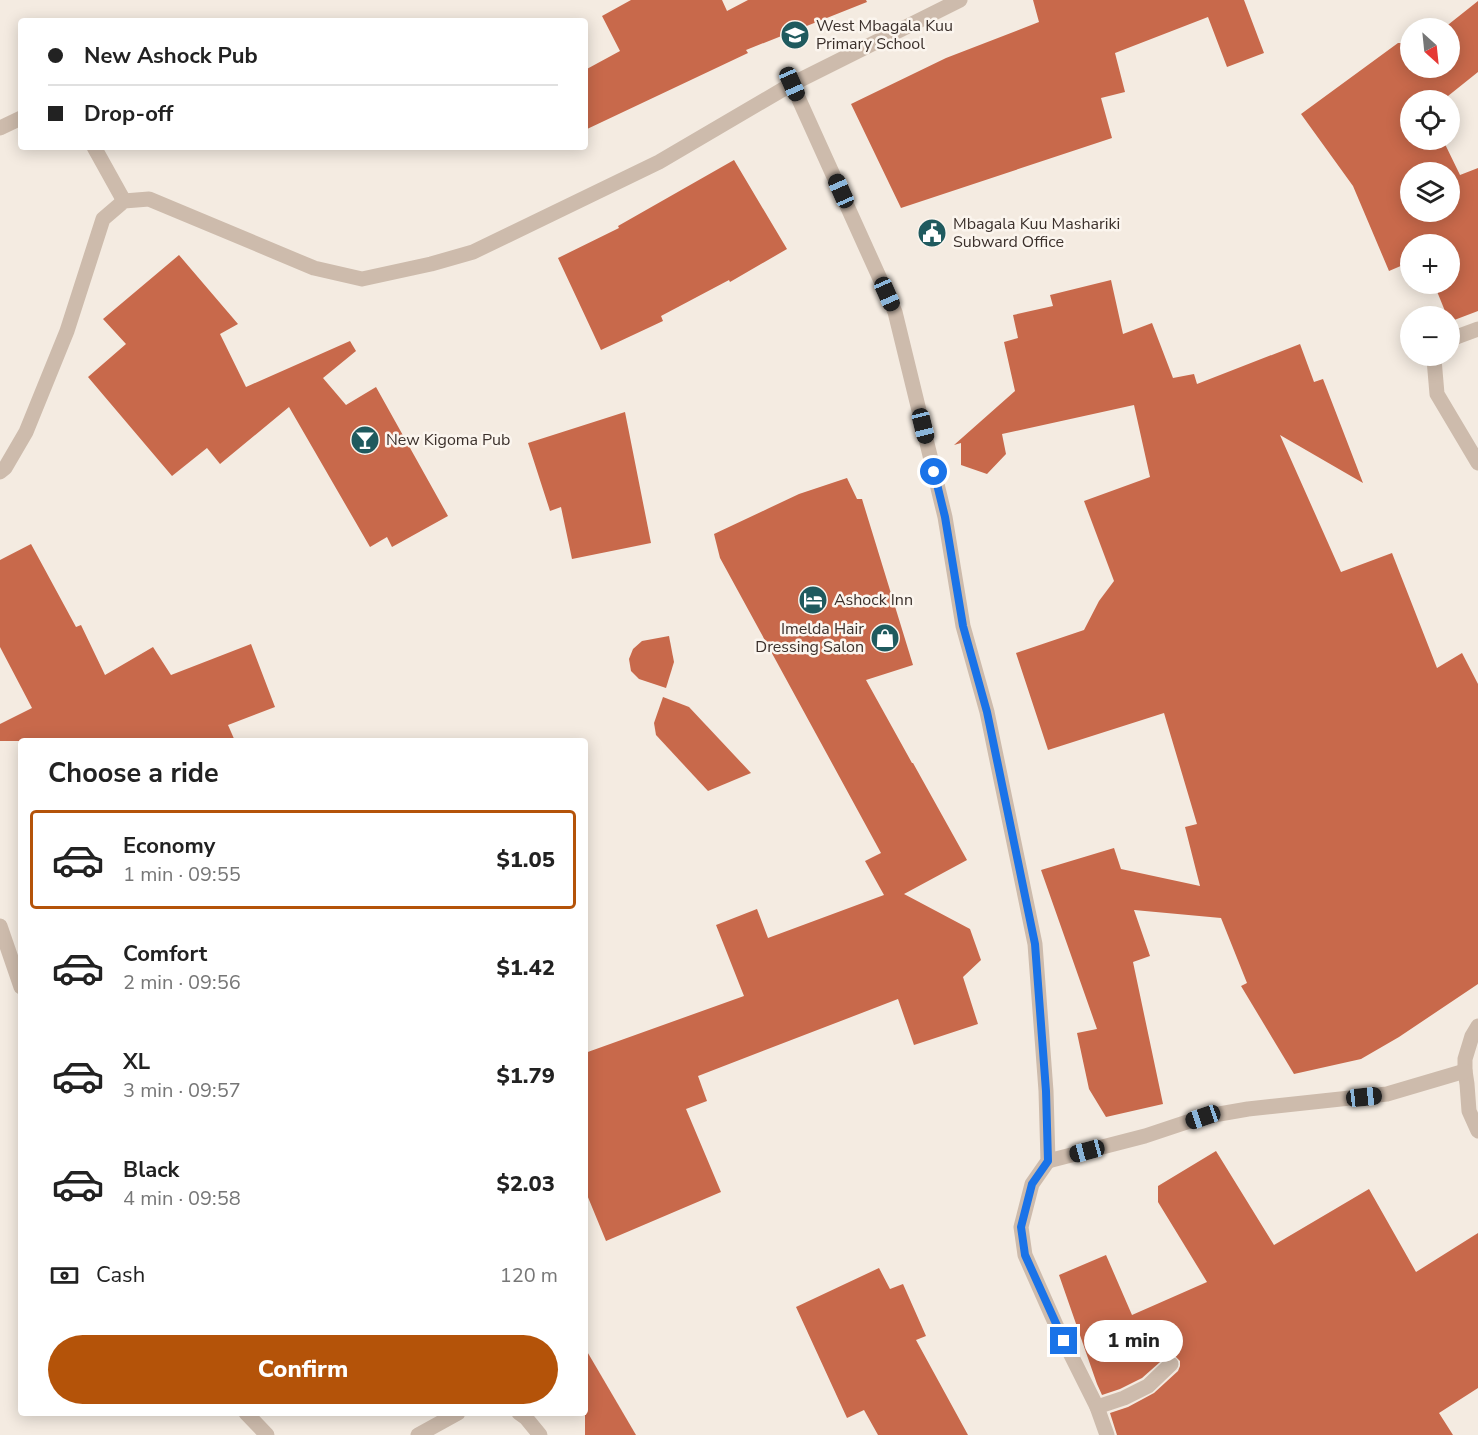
<!DOCTYPE html>
<meta charset="utf-8">
<style>
:root{--surface:#fff;--page:#f2f2f2;--text:#222;--muted:#767676;--line:#e0e0e0;--accent:#b45309}
body{margin:0;font-family:"Nunito Sans",sans-serif;background:var(--page);color:var(--text);height:100vh;display:flex;flex-direction:column;font-size:22px;white-space:nowrap}
*{box-sizing:border-box;margin:0}
p{font-size:20px;color:var(--muted)}
.icon{flex:none;width:33px;height:33px;fill:none;stroke:currentColor;stroke-width:2;stroke-linecap:round;stroke-linejoin:round}
.map{position:relative;flex:1;overflow:hidden}
.side{position:absolute;left:18px;top:738px;width:570px;height:678px;display:flex;flex-direction:column;background:var(--surface);border-radius:6px;box-shadow:0 3px 15px #0003}
.side>*{flex:none}
.guide{position:absolute;left:18px;top:18px;width:570px;height:132px;border-radius:6px;box-shadow:0 3px 15px #0003;display:grid;align-content:center;height:132px;padding:0 30px;background:var(--surface)}
.needle{width:39px;rotate:153deg}
.buttons{position:absolute;left:1400px;top:18px;display:grid;gap:12px}
.buttons a{display:grid;place-items:center;width:60px;height:60px;border-radius:50%;background:var(--surface);box-shadow:0 3px 15px #0003;font-size:30px}
.end{position:absolute;width:27px;height:27px;margin:-14px;border:8px solid #1a73e8;background:#fff;box-shadow:0 0 0 3px #fff}
.from{border-radius:50%}
.bubble{position:absolute;height:42px;border-radius:21px;background:var(--surface);box-shadow:0 3px 15px #0003;font-size:20px;font-weight:800;line-height:42px;text-align:center}
.car{position:absolute;width:18px;height:36px;margin:-18px -9px;border-radius:8px;box-shadow:0 0 4px 2px #0007;background:linear-gradient(#222 24%,#8ab4d8 0 40%,#222 0 76%,#8ab4d8 0 86%,#222 0)}
.guide b{display:flex;align-items:center;gap:21px;height:57px;font-size:22px}
.guide b+b{border-top:2px solid var(--line)}
.guide i{width:15px;height:15px;background:var(--text)}
ul{padding:0;list-style:none}
li{display:flex;align-items:center;gap:18px;height:99px;margin:0 12px 9px;padding:0 18px;border:3px solid transparent;border-radius:6px}
li div{flex:1}
li b{display:block;font-size:22px}
li em{font-style:normal;font-weight:800}
li.selected{border-color:var(--accent)}
li>.icon{width:54px;height:54px;stroke-width:1.5}
h2{padding:0 30px;font-size:27px;line-height:72px}
.pay{display:flex;align-items:center;gap:15px;height:66px;padding:0 30px;font-size:22px}
.pay p{margin-inline-start:auto}
.cta{display:flex;gap:12px;margin-top:auto;padding:12px 30px}
.cta a{flex:1;height:69px;border-radius:36px;background:var(--accent);color:#fff;font-size:24px;font-weight:800;line-height:69px;text-align:center}
.map>svg:first-child{display:block}
.building{fill:#c8694b;fill-rule:evenodd}
.lines{fill:none;stroke-linecap:round;stroke-linejoin:round}
.street{stroke:#cdbbac;stroke-width:15}
.route{stroke:#1a73e8;stroke-width:8}
.labels{text-anchor:middle;dominant-baseline:central;stroke-width:5;stroke-linejoin:round;paint-order:stroke}
.poi-label{font-size:16px;fill:#3b302b;stroke:#fbf5ee;text-anchor:start}
</style>
<div class="map">
<svg width="1478" height="1435" viewBox="0 0 1478 1435">
<rect width="100%" height="100%" fill="#f4ebe1"/>
<g class="building">
<polygon points="631,0 722,0 727,11 748,0 866,0 867,2 746,50 748,53 585,130 585,70 620,51 602,16"/>
<polygon points="1033,0 1244,0 1264,53 1227,67 1208,17 1115,53 1125,92 1101,98 1112,138 901,208 851,104 946,58 1039,22"/>
<path d="M1478,1V72L1443,100H1410V140H1443L1460,175L1478,168V311L1449,322V316H1447L1434,284H1449V244H1410V262L1389,271L1353,186L1301,114L1398,43H1410V68H1449V28H1444ZM1410,172H1449V212H1410Z"/>
<polygon points="734,160 787,249 730,282 729,280 661,316 663,321 601,350 558,258 619,228 618,226"/>
<polygon points="179,255 238,324 220,334 246,387 350,341 356,351 323,378 346,405 376,387 448,516 392,547 387,537 370,547 289,407 220,464 207,448 172,476 88,377 126,344 103,319"/>
<polygon points="1111,280 1123,334 1152,323 1173,378 1194,374 1197,384 1300,344 1314,382 1323,379 1363,483 1280,435 1341,572 1392,553 1437,668 1462,653 1478,684 1478,984 1399,1037 1361,1059 1294,1074 1241,986 1247,983 1221,918 1134,910 1150,956 1133,962 1163,1104 1106,1117 1089,1089 1077,1033 1097,1029 1041,870 1114,848 1121,869 1200,886 1185,827 1197,824 1164,713 1048,750 1016,653 1084,630 1099,601 1114,581 1084,501 1150,477 1134,405 1002,434 1006,454 987,474 961,465 961,443 954,445 1015,391 1004,342 1018,338 1013,315 1053,306 1050,295"/>
<polygon points="625,412 651,543 572,559 561,507 550,511 528,443"/>
<polygon points="847,478 857,499 862,499 913,665 866,680 912,763 913,763 967,860 904,894 970,929 981,960 963,977 978,1024 914,1045 898,999 698,1076 707,1101 686,1109 721,1192 606,1241 585,1190 585,1053 744,996 716,925 757,909 768,938 884,895 865,861 881,853 720,558 714,534 799,494"/>
<polygon points="31,544 76,627 81,625 105,675 153,647 171,675 251,644 275,707 228,725 235,741 0,741 0,724 32,708 0,647 0,560"/>
<polygon points="669,636 674,662 666,688 639,679 631,671 629,659 633,649 642,641"/>
<polygon points="663,697 689,707 751,773 708,791 656,735 654,723"/>
<polygon points="1216,1151 1274,1245 1369,1189 1416,1272 1478,1233 1478,1388 1439,1413 1453,1435 1117,1435 1110,1413 1128,1407 1154,1393 1178,1371 1180,1366 1180,1361 1174,1355 1168,1355 1142,1378 1120,1389 1102,1395 1097,1384 1059,1275 1106,1255 1132,1315 1207,1282 1158,1202 1158,1186"/>
<polygon points="879,1268 890,1289 903,1284 926,1336 916,1340 968,1435 878,1435 864,1410 847,1418 796,1307"/>
<polygon points="585,1348 636,1435 585,1435"/>
</g>
<g class="lines">
<g class="street">
<polyline points="792,84 895,312 945,517 963,626 987,712 1035,944 1046,1091 1048,1161 1032,1184 1021,1227 1025,1255 1056,1325 1097,1407 1107,1435"/>
<polyline points="0,128 21,118"/>
<polyline points="94,147 124,201"/>
<polyline points="1449,342 1451,339 1478,329"/>
<polyline points="1437,356 1434,359 1437,394 1478,463"/>
<polyline points="0,472 5,468 26,432 67,331 103,219 124,201 149,199 314,268 362,279 431,264 473,252 659,162 792,84 960,0"/>
<polyline points="0,926 21,987"/>
<polyline points="1478,1026 1472,1036 1465,1059 1465,1071 1467,1084 1469,1111 1478,1131"/>
<polyline points="1048,1161 1145,1136 1202,1117 1248,1109 1387,1094 1465,1071"/>
<polyline points="1097,1407 1124,1398 1148,1386 1171,1364"/>
<polyline points="246,1413 267,1435"/>
<polyline points="519,1413 526,1418 540,1435"/>
<polyline points="418,1435 458,1413"/>
</g>
</g>
<g class="lines">
<polyline class="route" points="934,472 945,517 963,626 987,712 1035,944 1046,1091 1048,1161 1032,1184 1021,1227 1025,1255 1064,1341"/>
</g>
<defs>
<g id="school-disc" transform="scale(1.5)"><circle r="9.5" fill="#1f5a5e" stroke="#fbf5ee"/><path d="M0-5L7-2L0 1L-7-2ZM-4 1L0 2.5L4 1V4Q0 6-4 4Z" fill="#fff"/></g>
<g id="civic-disc" transform="scale(1.5)"><circle r="9.5" fill="#1f5a5e" stroke="#fbf5ee"/><path d="M-.6-6.5H3V-4.5H.6V-3L4-1V1h2V6H-6V1h2V-1L-.6-3ZM-1.2 2.5V6h2.4V2.5Z" fill="#fff"/></g>
<g id="bar-disc" transform="scale(1.5)"><circle r="9.5" fill="#1f5a5e" stroke="#fbf5ee"/><path d="M-6-5H6L.8 .8V4.5H3.5V6h-7V4.5H-.8V.8Z" fill="#fff"/></g>
<g id="hotel-disc" transform="scale(1.5)"><circle r="9.5" fill="#1f5a5e" stroke="#fbf5ee"/><path d="M-6-4.5h1.5V1H6V5H4.5V3h-9V5H-6ZM-4 0a1.8 1.8 0 1 1 3.6 0ZM.5 0V-2.5h3Q6-2.5 6 0Z" fill="#fff"/></g>
<g id="shop-disc" transform="scale(1.5)"><circle r="9.5" fill="#1f5a5e" stroke="#fbf5ee"/><path d="M-5-2.5h2.3a2.7 3.5 0 0 1 5.4 0H5L5.5 6h-11ZM-1.5-2.5h3a1.5 2.3 0 0 0-3 0Z" fill="#fff"/></g>
</defs>
<g fill-rule="evenodd">
<use href="#school-disc" x="795" y="35"/>
<use href="#civic-disc" x="932" y="233"/>
<use href="#bar-disc" x="365" y="440"/>
<use href="#hotel-disc" x="813" y="600"/>
<use href="#shop-disc" x="885" y="638"/>
</g>
<g class="labels">
<g class="poi-label">
<text x="816" y="26">West Mbagala Kuu<tspan x="816" dy="18">Primary School</tspan></text>
<text x="953" y="224">Mbagala Kuu Mashariki<tspan x="953" dy="18">Subward Office</tspan></text>
<text x="386" y="440">New Kigoma Pub</text>
<text x="834" y="600">Ashock Inn</text>
<text x="864" y="629" text-anchor="end">Imelda Hair<tspan x="864" dy="18">Dressing Salon</tspan></text>
</g>
</g>
</svg>
<div class="buttons">
<a><svg class="needle" viewBox="-14 -14 28 28"><path d="M0-13l5 13h-10z" fill="#e53935"/><path d="M0 13l5-13h-10z" fill="#767676"/></svg></a>
<a><svg class="icon" aria-label="locate" viewBox="0 0 24 24"><circle cx="12" cy="12" r="6"/><path d="M12 2v4M12 18v4M2 12h4M18 12h4"/></svg></a>
<a><svg class="icon" aria-label="layers" viewBox="0 0 24 24"><path d="M12 4l9 5-9 5-9-5zM3 14l9 5 9-5"/></svg></a>
<a>+</a>
<a>−</a>
</div>
<i class="end from" style="left:934px;top:472px"></i>
<i class="end" style="left:1064px;top:1341px"></i>
<div class="bubble" style="left:1084px;top:1320px;width:99px">1 min</div>
<i class="car" style="left:792px;top:84px;rotate:156deg"></i>
<i class="car" style="left:841px;top:191px;rotate:336deg"></i>
<i class="car" style="left:887px;top:294px;rotate:156deg"></i>
<i class="car" style="left:923px;top:426px;rotate:166deg"></i>
<i class="car" style="left:1364px;top:1097px;rotate:84deg"></i>
<i class="car" style="left:1203px;top:1117px;rotate:251deg"></i>
<i class="car" style="left:1087px;top:1151px;rotate:255deg"></i>
<div class="guide">
<b><i class="from"></i>New Ashock Pub</b>
<b><i></i>Drop-off</b>
</div>
<section class="side">
<h2>Choose a ride</h2>
<ul>
<li class="selected"><svg class="icon" aria-label="car" viewBox="0 0 24 24"><path d="M5 17H2v-5l4-1 3-4h7l3 4 3 1v5h-3M9 17h6M6 11h13"/><circle cx="7" cy="17" r="2"/><circle cx="17" cy="17" r="2"/></svg><div><b>Economy</b><p>1 min · 09:55</p></div><em>$1.05</em></li>
<li><svg class="icon" aria-label="car" viewBox="0 0 24 24"><path d="M5 17H2v-5l4-1 3-4h7l3 4 3 1v5h-3M9 17h6M6 11h13"/><circle cx="7" cy="17" r="2"/><circle cx="17" cy="17" r="2"/></svg><div><b>Comfort</b><p>2 min · 09:56</p></div><em>$1.42</em></li>
<li><svg class="icon" aria-label="car" viewBox="0 0 24 24"><path d="M5 17H2v-5l4-1 3-4h7l3 4 3 1v5h-3M9 17h6M6 11h13"/><circle cx="7" cy="17" r="2"/><circle cx="17" cy="17" r="2"/></svg><div><b>XL</b><p>3 min · 09:57</p></div><em>$1.79</em></li>
<li><svg class="icon" aria-label="car" viewBox="0 0 24 24"><path d="M5 17H2v-5l4-1 3-4h7l3 4 3 1v5h-3M9 17h6M6 11h13"/><circle cx="7" cy="17" r="2"/><circle cx="17" cy="17" r="2"/></svg><div><b>Black</b><p>4 min · 09:58</p></div><em>$2.03</em></li>
</ul>
<div class="pay"><svg class="icon" aria-label="cash" viewBox="0 0 24 24"><path d="M3 7h18v10H3z"/><circle cx="12" cy="12" r="2"/></svg>Cash<p>120 m</p></div>
<div class="cta"><a>Confirm</a></div>
</section>
</div>
